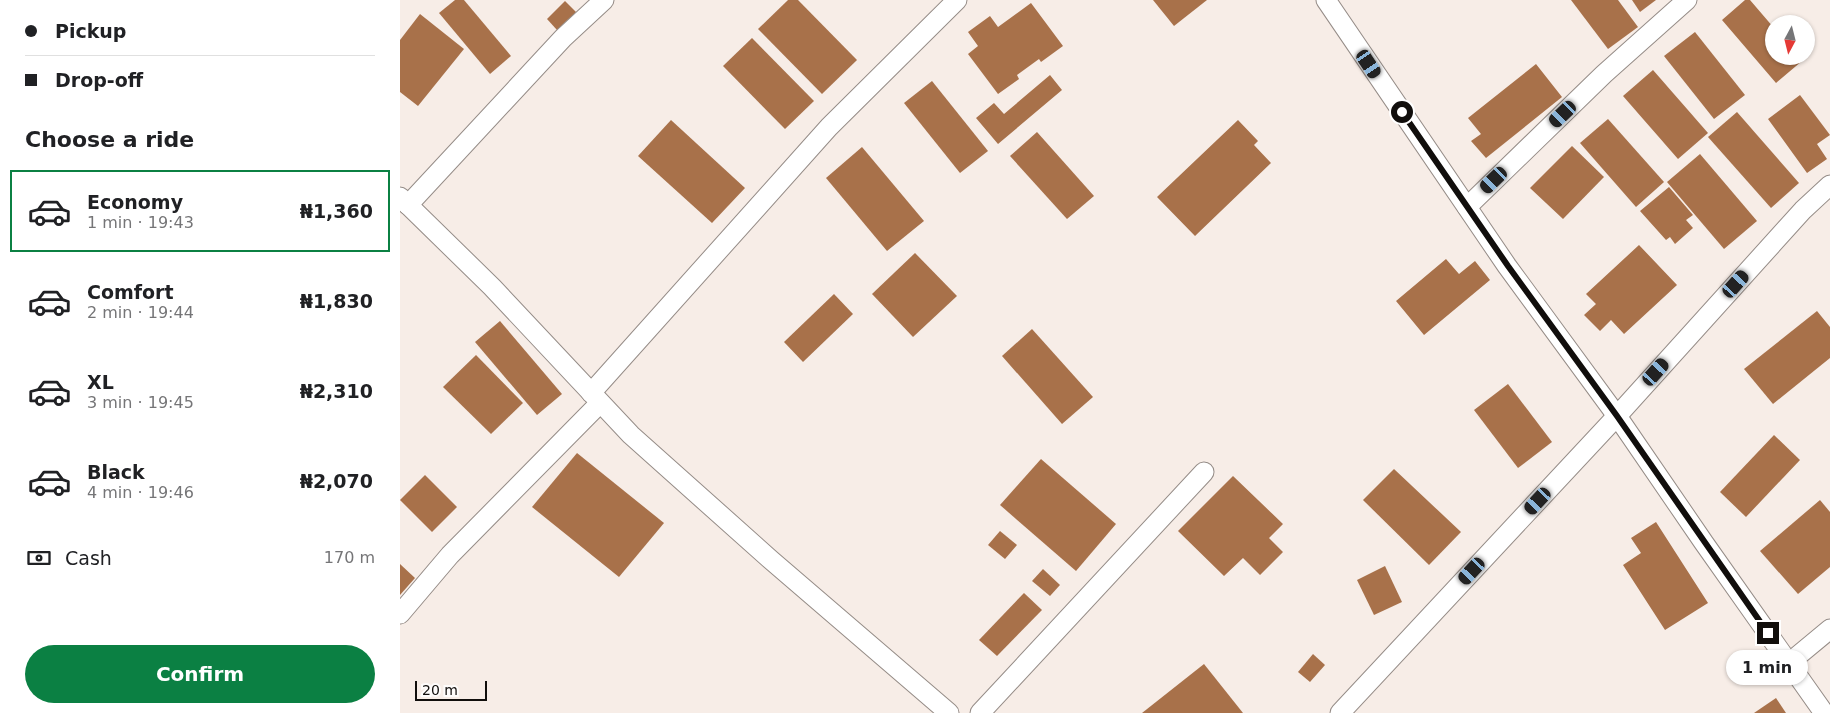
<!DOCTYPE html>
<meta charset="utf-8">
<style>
:root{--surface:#fff;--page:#f6f6f6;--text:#202124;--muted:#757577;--line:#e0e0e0;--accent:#0b8043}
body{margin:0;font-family:"DejaVu Sans",sans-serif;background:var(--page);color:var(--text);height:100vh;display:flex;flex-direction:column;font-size:19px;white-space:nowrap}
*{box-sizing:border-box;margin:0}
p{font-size:16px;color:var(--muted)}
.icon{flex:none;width:28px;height:28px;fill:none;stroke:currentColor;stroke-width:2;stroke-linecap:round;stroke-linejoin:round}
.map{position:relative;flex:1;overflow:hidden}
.drawer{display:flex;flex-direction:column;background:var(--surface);width:400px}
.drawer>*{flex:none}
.guide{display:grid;align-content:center;height:110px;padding:0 25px;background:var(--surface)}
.needle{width:32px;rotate:187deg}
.buttons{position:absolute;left:1365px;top:15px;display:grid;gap:10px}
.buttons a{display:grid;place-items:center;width:50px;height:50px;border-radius:50%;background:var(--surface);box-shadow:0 1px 4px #0004;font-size:25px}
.scale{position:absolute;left:15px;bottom:12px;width:72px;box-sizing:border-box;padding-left:5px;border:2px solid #110e0c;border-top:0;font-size:14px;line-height:18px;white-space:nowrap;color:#110e0c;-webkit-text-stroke:4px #fefcfb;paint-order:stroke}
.end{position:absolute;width:22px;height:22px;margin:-11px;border:6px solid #110e0c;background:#fff;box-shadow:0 0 0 2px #fff}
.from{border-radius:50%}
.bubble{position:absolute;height:35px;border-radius:18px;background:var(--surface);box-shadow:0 1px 4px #0004;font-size:16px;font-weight:700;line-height:35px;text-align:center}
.car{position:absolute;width:15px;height:30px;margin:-15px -8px;border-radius:6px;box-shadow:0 0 4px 1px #0007;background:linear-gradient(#222 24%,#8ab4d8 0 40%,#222 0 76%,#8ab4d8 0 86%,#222 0)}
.guide b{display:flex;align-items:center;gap:18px;height:48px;font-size:19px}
.guide b+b{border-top:1px solid var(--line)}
.guide i{width:12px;height:12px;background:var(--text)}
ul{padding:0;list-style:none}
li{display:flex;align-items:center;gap:15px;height:82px;margin:0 10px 8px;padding:0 15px;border:2px solid transparent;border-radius:0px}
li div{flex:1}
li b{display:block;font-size:19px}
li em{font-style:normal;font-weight:700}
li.active{border-color:var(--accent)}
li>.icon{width:45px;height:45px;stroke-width:1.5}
h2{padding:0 25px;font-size:22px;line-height:60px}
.pay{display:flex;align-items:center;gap:12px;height:55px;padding:0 25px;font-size:19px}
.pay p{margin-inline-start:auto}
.cta{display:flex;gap:10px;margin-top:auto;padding:10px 25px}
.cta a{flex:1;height:58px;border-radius:30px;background:var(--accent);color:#fff;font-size:20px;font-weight:700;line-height:58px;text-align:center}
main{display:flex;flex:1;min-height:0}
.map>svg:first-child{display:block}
.building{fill:#a8714a}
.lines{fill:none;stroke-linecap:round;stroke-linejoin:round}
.street-casing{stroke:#958c87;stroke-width:21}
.street{stroke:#fff;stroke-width:19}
.route{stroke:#110e0c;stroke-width:6}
</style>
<main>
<section class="drawer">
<div class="guide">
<b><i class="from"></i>Pickup</b>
<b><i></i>Drop-off</b>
</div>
<h2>Choose a ride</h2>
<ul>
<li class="active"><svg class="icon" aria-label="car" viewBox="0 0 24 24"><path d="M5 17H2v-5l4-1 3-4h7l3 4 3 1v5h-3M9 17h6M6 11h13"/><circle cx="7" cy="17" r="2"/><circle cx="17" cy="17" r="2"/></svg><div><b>Economy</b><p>1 min · 19:43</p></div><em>₦1,360</em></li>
<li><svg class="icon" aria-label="car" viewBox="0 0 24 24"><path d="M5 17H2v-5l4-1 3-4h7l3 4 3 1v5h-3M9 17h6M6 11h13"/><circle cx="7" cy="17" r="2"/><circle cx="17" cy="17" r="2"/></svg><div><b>Comfort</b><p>2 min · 19:44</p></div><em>₦1,830</em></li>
<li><svg class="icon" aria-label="car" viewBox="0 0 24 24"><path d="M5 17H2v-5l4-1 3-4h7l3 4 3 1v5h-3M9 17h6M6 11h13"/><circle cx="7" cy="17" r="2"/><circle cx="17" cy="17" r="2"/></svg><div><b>XL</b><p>3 min · 19:45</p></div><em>₦2,310</em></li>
<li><svg class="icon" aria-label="car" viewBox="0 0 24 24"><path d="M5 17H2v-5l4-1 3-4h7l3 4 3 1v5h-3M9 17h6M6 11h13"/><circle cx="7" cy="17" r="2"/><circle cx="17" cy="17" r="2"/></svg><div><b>Black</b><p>4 min · 19:46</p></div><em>₦2,070</em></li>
</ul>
<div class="pay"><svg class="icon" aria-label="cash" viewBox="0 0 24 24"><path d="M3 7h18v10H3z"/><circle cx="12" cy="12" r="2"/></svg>Cash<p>170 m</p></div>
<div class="cta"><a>Confirm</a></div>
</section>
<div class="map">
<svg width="1430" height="713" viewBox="0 0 1430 713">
<rect width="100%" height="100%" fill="#f7ede7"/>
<g class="building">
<polygon points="55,0 64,0 111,56 90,74 39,13"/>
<polygon points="388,0 398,0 457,60 422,94 358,29"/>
<polygon points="753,0 807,0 774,26"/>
<polygon points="1171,0 1218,0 1238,27 1208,49"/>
<polygon points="1232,0 1256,0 1240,12"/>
<polygon points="1345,0 1350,0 1374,28 1374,56 1398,56 1402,61 1376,83 1322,20"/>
<polygon points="165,1 176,12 157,30 147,19"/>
<polygon points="631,3 663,46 641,62 639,59 617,75 619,79 598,94 568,54 578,46 568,32 590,16 598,27"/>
<polygon points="20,14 64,49 18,106 0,92 0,40"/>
<polygon points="1295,32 1345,95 1314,119 1264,56"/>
<polygon points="352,38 414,101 385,129 323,66"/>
<polygon points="1136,64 1162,97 1086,158 1071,141 1081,134 1068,118"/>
<polygon points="1253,70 1308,133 1278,159 1223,96"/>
<polygon points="650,75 662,90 598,144 576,118 594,103 604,114"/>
<polygon points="532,81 588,151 560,173 504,103"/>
<polygon points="1400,95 1430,135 1417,144 1427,159 1407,173 1368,119"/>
<polygon points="1337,112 1399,183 1371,208 1308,137"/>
<polygon points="1208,119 1264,182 1236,207 1180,143"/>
<polygon points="271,120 345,188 312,223 238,156"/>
<polygon points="838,120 858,141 854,145 871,163 795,236 757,197"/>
<polygon points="637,132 694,196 667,219 610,156"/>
<polygon points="1172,146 1204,177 1163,219 1130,188"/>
<polygon points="462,147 524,221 487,251 426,178"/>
<polygon points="1300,154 1357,221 1324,249 1267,182"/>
<polygon points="1269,187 1293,215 1286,220 1293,228 1275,244 1270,237 1266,240 1240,211"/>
<polygon points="1239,245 1277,285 1224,334 1211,320 1200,331 1184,315 1196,304 1186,294"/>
<polygon points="515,253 557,296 513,337 472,294"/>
<polygon points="1046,259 1059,274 1075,261 1090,280 1024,335 996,301"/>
<polygon points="434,294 453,314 403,362 384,342"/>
<polygon points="1417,311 1430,327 1430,358 1373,404 1344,369"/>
<polygon points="100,321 162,394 137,415 75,342"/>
<polygon points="632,329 693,397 662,424 602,356"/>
<polygon points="76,355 123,403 91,434 43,387"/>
<polygon points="1108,384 1152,442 1118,468 1074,410"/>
<polygon points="1374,435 1400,460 1346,517 1320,492"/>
<polygon points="177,453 264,523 219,577 132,507"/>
<polygon points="641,459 716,524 676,571 600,505"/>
<polygon points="994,469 1061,532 1029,565 963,500"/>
<polygon points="25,475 57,507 32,532 0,500"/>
<polygon points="833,476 883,524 869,538 883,552 860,575 843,558 824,576 778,531"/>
<polygon points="1420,500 1430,512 1430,567 1398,594 1360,551"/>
<polygon points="1256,522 1308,603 1265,630 1223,565 1241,553 1231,538"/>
<polygon points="600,531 617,545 605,559 588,545"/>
<polygon points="0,564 15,578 0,595"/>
<polygon points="985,566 1002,602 974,615 957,580"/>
<polygon points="643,569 660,585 650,596 632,581"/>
<polygon points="624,593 642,610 597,656 579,640"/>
<polygon points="913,654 925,665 910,682 898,672"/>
<polygon points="804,664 843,713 742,713"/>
<polygon points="1376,698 1386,713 1354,713"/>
</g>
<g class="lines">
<g class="street-casing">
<g id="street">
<polyline points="926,0 1107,266 1217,416 1304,543 1424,713"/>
<polyline points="0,197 92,287 231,435 371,560 549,713"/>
<polyline points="8,205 163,38 204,0"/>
<polyline points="1067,207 1204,74 1287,0"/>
<polyline points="191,393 429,127 557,0"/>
<polyline points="0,614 50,555 200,403"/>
<polyline points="1389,663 1430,629"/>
<polyline points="580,713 804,472"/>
<polyline points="940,713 1217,416 1403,210 1430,185"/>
</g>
</g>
<use href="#street" class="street"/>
</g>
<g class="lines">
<polyline class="route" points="1002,112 1108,266 1217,416 1368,633"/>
</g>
</svg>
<div class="buttons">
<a><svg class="needle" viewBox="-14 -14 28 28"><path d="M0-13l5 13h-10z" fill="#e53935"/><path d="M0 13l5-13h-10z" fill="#757577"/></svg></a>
</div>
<div class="scale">20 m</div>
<i class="end from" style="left:1002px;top:112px"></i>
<i class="end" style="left:1368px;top:633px"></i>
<div class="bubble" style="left:1326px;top:650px;width:82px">1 min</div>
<i class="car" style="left:969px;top:64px;rotate:146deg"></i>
<i class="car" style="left:1163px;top:114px;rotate:226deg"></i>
<i class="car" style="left:1094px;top:180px;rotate:226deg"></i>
<i class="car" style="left:1336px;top:284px;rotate:42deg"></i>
<i class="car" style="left:1256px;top:372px;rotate:42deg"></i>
<i class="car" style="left:1138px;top:501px;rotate:223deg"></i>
<i class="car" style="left:1072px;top:571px;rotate:223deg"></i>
</div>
</main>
